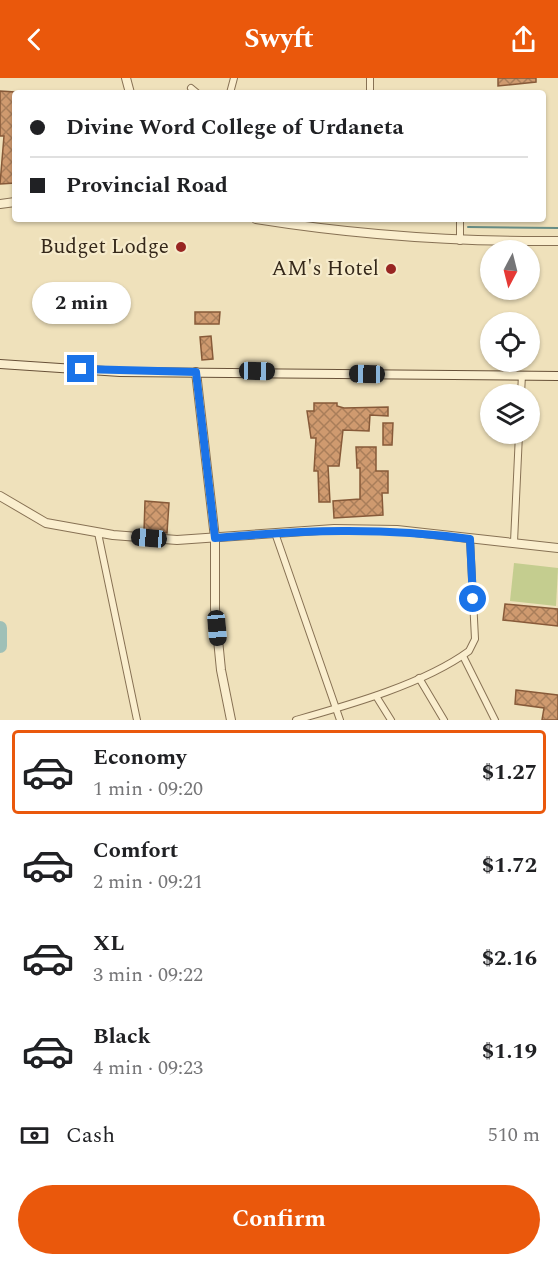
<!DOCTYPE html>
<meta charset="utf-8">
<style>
:root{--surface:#fff;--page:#f2f2f2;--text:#202124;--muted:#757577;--line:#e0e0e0;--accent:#ea580c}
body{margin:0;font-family:Spectral,serif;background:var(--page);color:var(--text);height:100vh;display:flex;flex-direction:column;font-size:22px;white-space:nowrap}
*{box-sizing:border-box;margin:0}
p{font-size:20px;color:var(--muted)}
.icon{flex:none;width:33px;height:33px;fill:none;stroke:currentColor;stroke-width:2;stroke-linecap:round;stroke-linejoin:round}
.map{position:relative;height:642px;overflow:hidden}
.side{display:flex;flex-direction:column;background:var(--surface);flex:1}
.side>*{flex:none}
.guide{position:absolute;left:12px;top:12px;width:534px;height:132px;border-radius:6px;box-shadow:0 2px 4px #0004;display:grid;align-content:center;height:132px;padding:0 18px;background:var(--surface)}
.needle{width:39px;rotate:187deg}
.buttons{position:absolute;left:480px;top:162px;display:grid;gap:12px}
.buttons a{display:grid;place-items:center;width:60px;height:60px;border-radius:50%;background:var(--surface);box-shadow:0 2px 4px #0004;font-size:30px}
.end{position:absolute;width:27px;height:27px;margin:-14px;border:8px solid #1a73e8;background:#fff;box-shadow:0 0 0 3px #fff}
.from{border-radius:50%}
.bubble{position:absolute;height:42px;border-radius:21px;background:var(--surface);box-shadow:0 2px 4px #0004;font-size:20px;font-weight:700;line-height:42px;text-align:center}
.car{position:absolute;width:18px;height:36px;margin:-18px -9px;border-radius:8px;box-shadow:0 0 4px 2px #0007;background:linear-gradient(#222 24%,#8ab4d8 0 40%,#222 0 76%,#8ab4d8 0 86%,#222 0)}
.guide b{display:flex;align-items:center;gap:21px;height:57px;font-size:22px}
.guide b+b{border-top:2px solid var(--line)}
.guide i{width:15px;height:15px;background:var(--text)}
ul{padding:10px 0 0;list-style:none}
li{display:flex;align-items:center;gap:18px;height:84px;margin:0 12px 9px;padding:0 6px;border:3px solid transparent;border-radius:6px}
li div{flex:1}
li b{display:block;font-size:22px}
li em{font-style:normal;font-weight:700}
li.current{border-color:var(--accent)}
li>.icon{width:54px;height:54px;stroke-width:1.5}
.pay{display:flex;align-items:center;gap:15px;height:66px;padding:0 18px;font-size:22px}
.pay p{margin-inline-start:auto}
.cta{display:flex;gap:12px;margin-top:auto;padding:12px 18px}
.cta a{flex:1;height:69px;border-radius:36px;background:var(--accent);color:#fff;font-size:24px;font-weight:700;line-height:69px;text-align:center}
header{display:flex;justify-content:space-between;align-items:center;height:78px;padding:0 18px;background:var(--accent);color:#fff;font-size:27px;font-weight:700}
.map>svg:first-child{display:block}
.pitch{fill:#c4cd8f}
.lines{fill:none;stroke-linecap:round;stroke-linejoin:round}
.stream{stroke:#678d85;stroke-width:2}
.river{stroke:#9fc0b7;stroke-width:14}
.building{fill:url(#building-cross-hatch);stroke:#875a39;stroke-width:1.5}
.minor-casing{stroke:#877154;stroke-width:8}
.tertiary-casing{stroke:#877154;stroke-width:10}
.secondary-casing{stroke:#685138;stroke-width:10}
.minor{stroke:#faeece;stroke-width:6}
.tertiary{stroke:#faeece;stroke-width:8}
.secondary{stroke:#faeece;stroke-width:8}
.route{stroke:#1a73e8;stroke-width:8}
.poi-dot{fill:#982522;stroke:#f6ebcb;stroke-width:2}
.labels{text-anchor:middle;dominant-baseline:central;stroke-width:4.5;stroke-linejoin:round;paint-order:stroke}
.poi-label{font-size:21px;fill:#35281a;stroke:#f6ebcb;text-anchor:end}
</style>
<header><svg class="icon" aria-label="back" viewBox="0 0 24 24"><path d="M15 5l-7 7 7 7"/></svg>Swyft<svg class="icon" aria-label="share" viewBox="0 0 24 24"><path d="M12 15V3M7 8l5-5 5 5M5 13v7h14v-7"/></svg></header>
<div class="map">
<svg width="558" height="642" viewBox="0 0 558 642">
<defs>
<pattern id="building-cross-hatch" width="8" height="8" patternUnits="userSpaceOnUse" patternTransform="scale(1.5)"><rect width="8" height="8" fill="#cf9a6f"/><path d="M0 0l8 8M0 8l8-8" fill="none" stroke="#a97e5a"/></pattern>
</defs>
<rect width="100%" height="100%" fill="#efe1bb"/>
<polygon class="pitch" points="514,485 558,490 556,528 510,523"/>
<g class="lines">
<polyline class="stream" points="468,149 558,150"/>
<polyline class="river" points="0,550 0,568"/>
</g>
<g class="building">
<polygon points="498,0 536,0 536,4 498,8"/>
<polygon points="0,13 15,14 15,105 0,106 4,58 0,58"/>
<polygon points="195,234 220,234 219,246 195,246"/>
<polygon points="211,258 213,281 202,282 200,259"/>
<polygon points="314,325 337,325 337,328 344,330 388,329 388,338 370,337 369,353 343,352 339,388 328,388 330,424 319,424 318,393 314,393 316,360 311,360 307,333 314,333"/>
<polygon points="383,345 393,345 392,367 383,367"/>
<polygon points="356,369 376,369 376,393 388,393 388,415 382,415 383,437 334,440 333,423 360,421 360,390 357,390"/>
<polygon points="145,423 169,425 167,455 144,453"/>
<polygon points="505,526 558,531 558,548 503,542"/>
<polygon points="516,612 558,617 558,642 542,642 544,630 515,626"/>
</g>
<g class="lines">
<g class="minor-casing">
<g id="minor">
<polyline points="370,0 370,15"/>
<polyline points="191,10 197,15"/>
<polyline points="230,15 234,0"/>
<polyline points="460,141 460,163"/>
<polyline points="521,316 522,297"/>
<polyline points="98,455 137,642"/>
<polyline points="275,455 340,642"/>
<polyline points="514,464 519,356"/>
<polyline points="463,578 495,642"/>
<polyline points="419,600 444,642"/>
<polyline points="376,618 391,642"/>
<path d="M296,642C349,627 424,606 469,573L475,561L470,461"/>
</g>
</g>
<g class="tertiary-casing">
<g id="tertiary">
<polyline points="126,0 130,15"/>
<polyline points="0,126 15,124"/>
<path d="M256,141C356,157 456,164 558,163"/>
<polyline points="196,294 215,460 215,531 221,592 231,642"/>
<polyline points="0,418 46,445 113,457 177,462 334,451 397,452 558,470"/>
</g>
</g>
<g class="secondary-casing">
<polyline id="secondary" points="0,286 120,294 558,298"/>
</g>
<use href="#minor" class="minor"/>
<use href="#tertiary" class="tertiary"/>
<use href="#secondary" class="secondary"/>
</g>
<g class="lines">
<path class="route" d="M81,291L196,294L215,460C303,452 382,449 470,461L473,521"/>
</g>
<g class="poi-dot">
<circle cx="181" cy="169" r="6"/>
<circle cx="391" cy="191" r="6"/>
</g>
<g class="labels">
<g class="poi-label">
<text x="169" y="169">Budget Lodge</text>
<text x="379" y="191">AM's Hotel</text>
</g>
</g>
</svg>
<div class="buttons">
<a><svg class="needle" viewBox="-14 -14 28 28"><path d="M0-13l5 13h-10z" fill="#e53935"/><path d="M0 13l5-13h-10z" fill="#757577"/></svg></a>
<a><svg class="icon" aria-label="locate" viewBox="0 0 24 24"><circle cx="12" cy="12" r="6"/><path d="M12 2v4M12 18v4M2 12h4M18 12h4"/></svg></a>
<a><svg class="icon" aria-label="layers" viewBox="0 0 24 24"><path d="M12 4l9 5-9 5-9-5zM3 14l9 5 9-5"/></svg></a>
</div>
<i class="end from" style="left:473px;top:521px"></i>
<i class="end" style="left:81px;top:291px"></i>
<div class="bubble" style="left:32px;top:204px;width:99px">2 min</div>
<i class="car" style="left:257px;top:293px;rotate:91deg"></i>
<i class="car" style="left:367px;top:296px;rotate:271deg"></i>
<i class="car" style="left:149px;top:460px;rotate:275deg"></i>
<i class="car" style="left:217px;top:550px;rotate:175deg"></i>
<div class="guide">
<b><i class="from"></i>Divine Word College of Urdaneta</b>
<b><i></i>Provincial Road</b>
</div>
</div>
<section class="side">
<ul>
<li class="current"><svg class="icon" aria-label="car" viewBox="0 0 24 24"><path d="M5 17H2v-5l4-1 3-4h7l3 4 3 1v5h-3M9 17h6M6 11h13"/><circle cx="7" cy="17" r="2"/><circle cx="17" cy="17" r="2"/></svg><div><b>Economy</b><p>1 min · 09:20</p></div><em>$1.27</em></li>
<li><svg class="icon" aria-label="car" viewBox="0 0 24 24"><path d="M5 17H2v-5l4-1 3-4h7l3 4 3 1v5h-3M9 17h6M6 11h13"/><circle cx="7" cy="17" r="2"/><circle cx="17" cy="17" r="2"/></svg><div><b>Comfort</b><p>2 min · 09:21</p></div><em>$1.72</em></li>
<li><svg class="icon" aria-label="car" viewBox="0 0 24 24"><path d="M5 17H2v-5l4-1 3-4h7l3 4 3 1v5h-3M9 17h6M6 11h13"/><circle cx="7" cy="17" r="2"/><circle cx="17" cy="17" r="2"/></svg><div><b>XL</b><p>3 min · 09:22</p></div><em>$2.16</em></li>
<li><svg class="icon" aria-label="car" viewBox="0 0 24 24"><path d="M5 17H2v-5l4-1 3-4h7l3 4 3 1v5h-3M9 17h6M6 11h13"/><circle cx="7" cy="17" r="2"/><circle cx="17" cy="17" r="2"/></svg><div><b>Black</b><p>4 min · 09:23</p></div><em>$1.19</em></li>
</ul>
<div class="pay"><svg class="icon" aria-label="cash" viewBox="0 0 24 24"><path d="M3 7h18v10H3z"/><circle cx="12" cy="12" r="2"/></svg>Cash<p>510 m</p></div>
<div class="cta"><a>Confirm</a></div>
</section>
